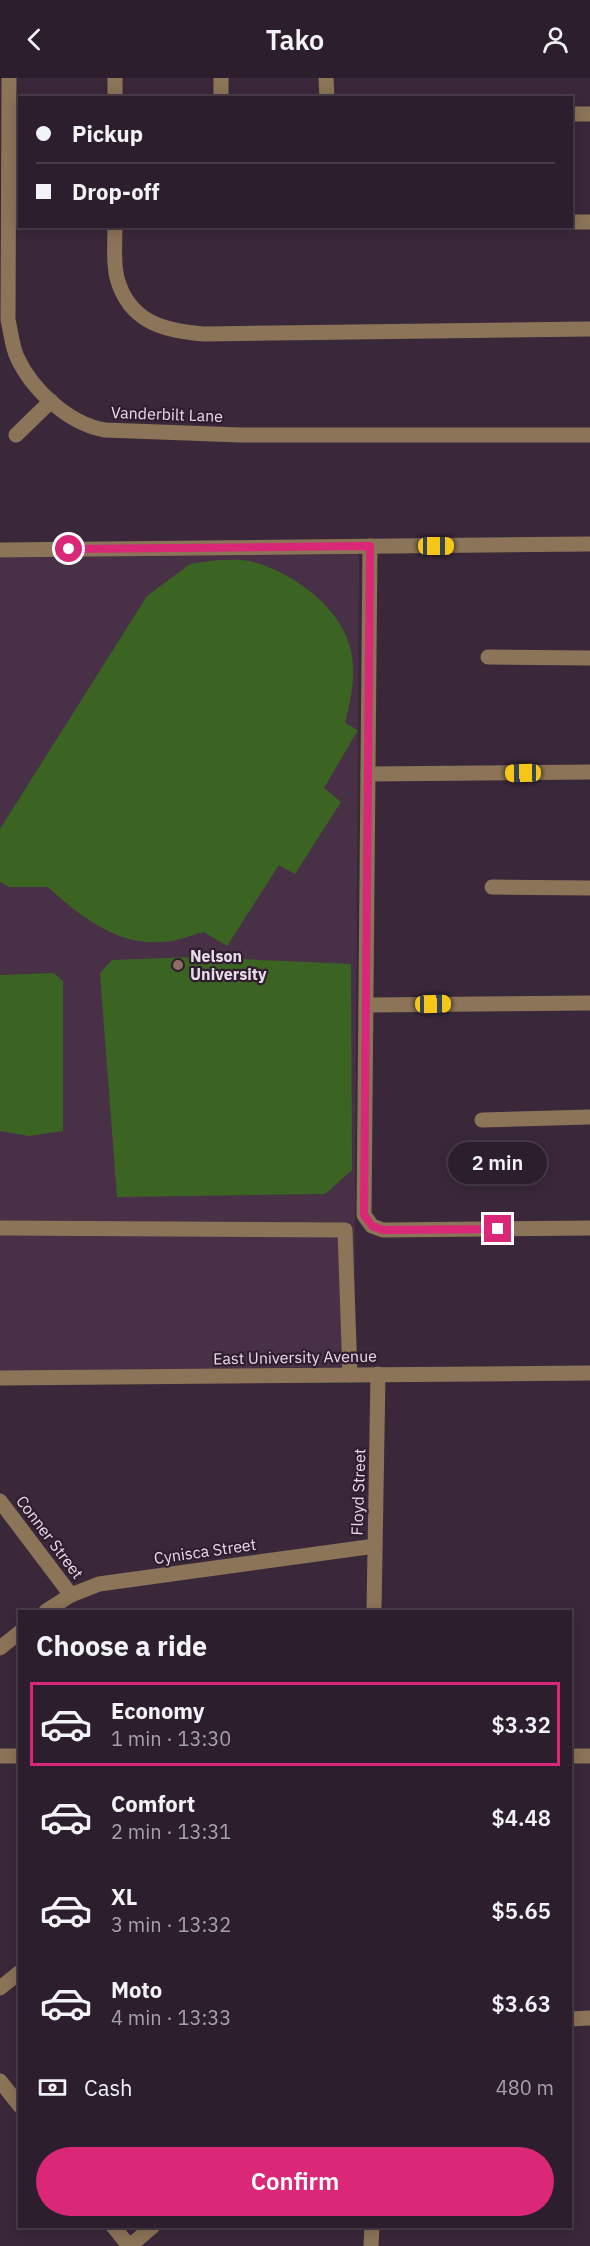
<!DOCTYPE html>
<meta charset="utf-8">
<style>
:root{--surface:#2c1e2c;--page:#342734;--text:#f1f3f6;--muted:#a6a2a9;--line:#483c48;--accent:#db2777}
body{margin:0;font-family:"IBM Plex Sans",sans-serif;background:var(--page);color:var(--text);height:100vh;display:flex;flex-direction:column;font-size:22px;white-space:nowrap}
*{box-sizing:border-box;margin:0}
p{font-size:20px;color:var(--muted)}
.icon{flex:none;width:33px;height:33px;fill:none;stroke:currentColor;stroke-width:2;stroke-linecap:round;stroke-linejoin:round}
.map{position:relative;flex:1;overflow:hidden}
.side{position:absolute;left:18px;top:1532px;width:554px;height:618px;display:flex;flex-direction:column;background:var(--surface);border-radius:0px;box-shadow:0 3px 15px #0003,0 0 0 2px var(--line)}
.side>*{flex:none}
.banner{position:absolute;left:18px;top:18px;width:555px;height:132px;border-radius:0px;box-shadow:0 3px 15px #0003,0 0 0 2px var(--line);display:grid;align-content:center;height:132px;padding:0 18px;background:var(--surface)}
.end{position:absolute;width:27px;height:27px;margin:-14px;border:8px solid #db2777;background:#fff;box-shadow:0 0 0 3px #fff}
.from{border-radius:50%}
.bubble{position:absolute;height:42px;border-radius:21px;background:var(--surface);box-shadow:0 3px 15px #0003,0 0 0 2px var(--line);font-size:20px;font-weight:600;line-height:42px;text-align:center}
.car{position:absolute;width:18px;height:36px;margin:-18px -9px;border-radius:8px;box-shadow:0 0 4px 2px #0007;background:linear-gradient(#f5c518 24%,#345 0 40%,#f5c518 0 76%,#345 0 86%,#f5c518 0)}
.banner b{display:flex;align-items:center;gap:21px;height:57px;font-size:22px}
.banner b+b{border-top:2px solid var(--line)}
.banner i{width:15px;height:15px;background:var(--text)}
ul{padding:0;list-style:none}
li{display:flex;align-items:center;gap:18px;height:84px;margin:0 12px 9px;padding:0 6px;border:3px solid transparent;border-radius:0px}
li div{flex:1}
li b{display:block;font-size:22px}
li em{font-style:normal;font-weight:600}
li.selected{border-color:var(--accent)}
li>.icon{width:54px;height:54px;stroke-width:1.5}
h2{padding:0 18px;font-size:27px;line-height:72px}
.pay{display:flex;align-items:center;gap:15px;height:66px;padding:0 18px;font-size:22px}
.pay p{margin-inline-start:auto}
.cta{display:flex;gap:12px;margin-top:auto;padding:12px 18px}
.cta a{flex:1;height:69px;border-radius:36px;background:var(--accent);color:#fff;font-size:24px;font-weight:600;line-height:69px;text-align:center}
header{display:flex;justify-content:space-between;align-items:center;height:78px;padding:0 18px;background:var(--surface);font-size:27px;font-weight:600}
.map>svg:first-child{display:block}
.built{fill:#483047}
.green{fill:#3b6422}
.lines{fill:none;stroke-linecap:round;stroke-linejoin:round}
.minor{stroke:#8c7458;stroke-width:15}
.route{stroke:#db2777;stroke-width:8}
.education-dot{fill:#8d6e63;stroke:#301e30;stroke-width:2}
.labels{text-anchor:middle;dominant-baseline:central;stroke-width:4.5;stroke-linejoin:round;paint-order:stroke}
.street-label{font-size:16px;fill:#e8dce8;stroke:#301e30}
.poi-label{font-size:16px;font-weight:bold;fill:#e8dce8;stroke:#301e30;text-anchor:start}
</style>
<header><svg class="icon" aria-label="back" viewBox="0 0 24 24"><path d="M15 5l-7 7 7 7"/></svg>Tako<svg class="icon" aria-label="person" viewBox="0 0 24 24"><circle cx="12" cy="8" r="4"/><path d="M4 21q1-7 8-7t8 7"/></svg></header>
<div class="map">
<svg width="590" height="2168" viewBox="0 0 590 2168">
<rect width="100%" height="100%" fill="#3a283a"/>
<polygon class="built" points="359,476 354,1288 0,1295 0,480"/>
<g class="green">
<path d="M217,482C227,482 239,481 249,483C290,492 342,529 351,573C356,598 351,621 345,645L358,652L324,710L341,724L295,796L279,787L227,868L204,854C194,856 183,861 172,863C121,871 83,841 48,809H9L0,804V751L147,518L190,486Z"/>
<polygon points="195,879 351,886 352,1092 325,1116 117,1119 100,895 112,882"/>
<polygon points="53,895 63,903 63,1053 29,1058 0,1053 0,897"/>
</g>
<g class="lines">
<g class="minor">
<path d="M9,0L8,242C11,254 12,268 17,279C32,312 69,346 105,352L240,357H590"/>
<polyline points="221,0 221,20"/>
<polyline points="326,0 327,20"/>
<polyline points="115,20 115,0"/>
<polyline points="572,36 590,36"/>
<polyline points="572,144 590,144"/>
<path d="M115,148C115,165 113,184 117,200C129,244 164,253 204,256L590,251"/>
<polyline points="16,357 51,323"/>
<polyline points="370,468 364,1137 372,1148 383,1152 590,1150"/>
<polyline points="0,472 590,466"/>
<polyline points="488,579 590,580"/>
<polyline points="368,696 590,694"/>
<polyline points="492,809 590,810"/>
<polyline points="366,927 590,925"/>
<polyline points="482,1042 590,1039"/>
<polyline points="0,1150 345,1152 350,1297"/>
<polyline points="0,1300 590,1295"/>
<polyline points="0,1423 71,1517"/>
<polyline points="46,1533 71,1517 99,1506 375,1468"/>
<polyline points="374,1533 378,1296"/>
<polyline points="0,1570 20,1554"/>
<polyline points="0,1678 20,1678"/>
<polyline points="570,1678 590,1678"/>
<polyline points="0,1910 20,1894"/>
<polyline points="570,1941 590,1940"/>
<polyline points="0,2003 20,2028"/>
<polyline points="113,2148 129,2168"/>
<polyline points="130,2168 153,2148"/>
<polyline points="371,2168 372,2148"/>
</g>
</g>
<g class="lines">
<polyline class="route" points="69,471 370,468 364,1137 372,1148 383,1152 498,1151"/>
</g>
<circle class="education-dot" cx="178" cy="887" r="6"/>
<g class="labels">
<g class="street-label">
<text transform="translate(167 336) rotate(2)">Vanderbilt Lane</text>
<text transform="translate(295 1279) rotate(-1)">East University Avenue</text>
<text transform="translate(358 1414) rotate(-88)">Floyd Street</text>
<text transform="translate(50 1459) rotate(53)">Conner Street</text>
<text transform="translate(205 1473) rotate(-8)">Cynisca Street</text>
</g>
<g class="poi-label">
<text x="190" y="878">Nelson<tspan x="190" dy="18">University</tspan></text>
</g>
</g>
</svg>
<i class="end from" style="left:69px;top:471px"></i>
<i class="end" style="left:498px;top:1151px"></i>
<div class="bubble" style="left:448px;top:1064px;width:99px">2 min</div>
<i class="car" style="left:436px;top:468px;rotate:90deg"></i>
<i class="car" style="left:523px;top:695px;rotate:269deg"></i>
<i class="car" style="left:433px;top:926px;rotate:89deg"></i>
<div class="banner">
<b><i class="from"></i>Pickup</b>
<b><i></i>Drop-off</b>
</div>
<section class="side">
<h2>Choose a ride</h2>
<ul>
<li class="selected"><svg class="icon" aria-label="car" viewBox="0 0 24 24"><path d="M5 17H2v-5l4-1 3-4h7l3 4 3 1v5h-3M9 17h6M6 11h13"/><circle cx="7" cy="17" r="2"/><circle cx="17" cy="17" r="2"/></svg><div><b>Economy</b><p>1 min · 13:30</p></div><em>$3.32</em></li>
<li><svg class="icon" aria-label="car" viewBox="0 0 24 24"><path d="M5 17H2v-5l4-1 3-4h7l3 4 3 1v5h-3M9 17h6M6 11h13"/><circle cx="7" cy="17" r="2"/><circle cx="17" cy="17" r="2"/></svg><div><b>Comfort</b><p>2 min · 13:31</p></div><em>$4.48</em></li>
<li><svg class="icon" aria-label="car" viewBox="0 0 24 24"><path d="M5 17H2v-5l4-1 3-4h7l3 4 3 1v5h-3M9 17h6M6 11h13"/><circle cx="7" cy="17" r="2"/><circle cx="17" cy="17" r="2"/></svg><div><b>XL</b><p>3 min · 13:32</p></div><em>$5.65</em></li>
<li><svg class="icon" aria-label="car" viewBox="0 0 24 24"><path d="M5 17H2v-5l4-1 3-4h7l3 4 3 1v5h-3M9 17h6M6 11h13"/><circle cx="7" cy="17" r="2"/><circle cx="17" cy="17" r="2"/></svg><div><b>Moto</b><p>4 min · 13:33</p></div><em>$3.63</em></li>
</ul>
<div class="pay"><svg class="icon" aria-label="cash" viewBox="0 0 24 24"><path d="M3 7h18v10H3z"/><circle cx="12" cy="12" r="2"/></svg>Cash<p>480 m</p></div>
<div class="cta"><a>Confirm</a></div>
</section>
</div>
